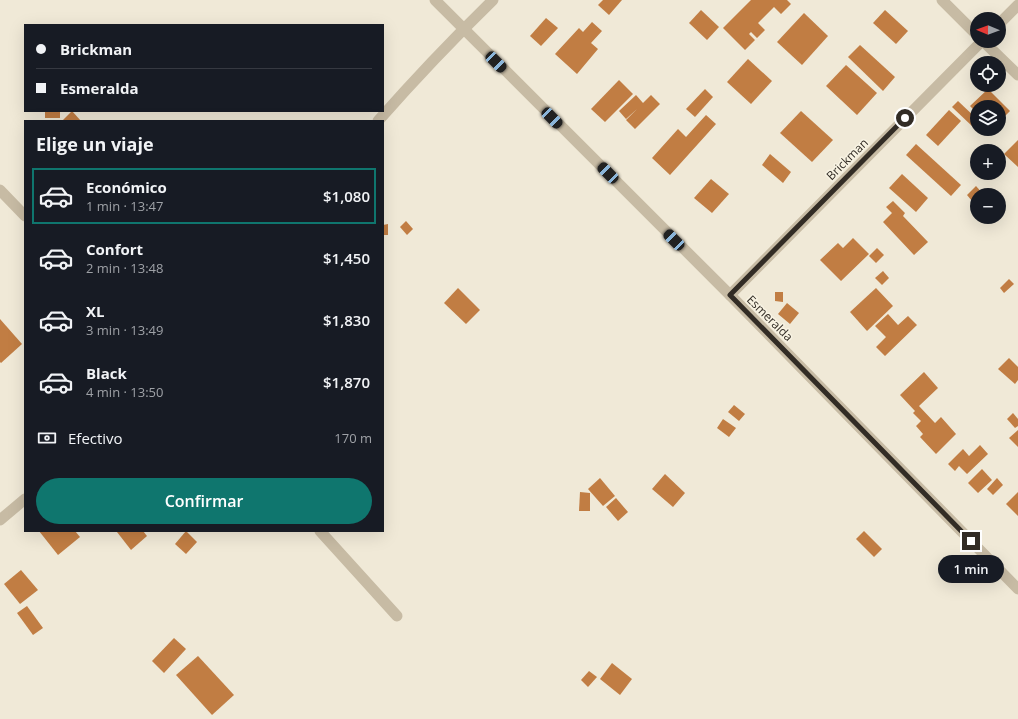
<!DOCTYPE html>
<html lang="es">
<meta charset="utf-8">
<style>
:root{--surface:#171b24;--page:#242831;--text:#f1f3f6;--muted:#9ea1a6;--line:#363941;--accent:#0f766e}
body{margin:0;font-family:"Open Sans",sans-serif;background:var(--page);color:var(--text);height:100vh;display:flex;flex-direction:column;font-size:15px;white-space:nowrap}
*{box-sizing:border-box;margin:0}
p{font-size:13px;color:var(--muted)}
.icon{flex:none;width:22px;height:22px;fill:none;stroke:currentColor;stroke-width:2;stroke-linecap:round;stroke-linejoin:round}
.map{position:relative;flex:1;overflow:hidden}
.drawer{position:absolute;left:24px;top:120px;width:360px;height:412px;display:flex;flex-direction:column;background:var(--surface);border-radius:0px;box-shadow:0 4px 16px #0002}
.drawer>*{flex:none}
.banner{position:absolute;left:24px;top:24px;width:360px;height:88px;border-radius:0px;box-shadow:0 4px 16px #0002;display:grid;align-content:center;height:88px;padding:0 12px;background:var(--surface)}
.needle{width:26px;rotate:271deg}
.fabs{position:absolute;left:970px;top:12px;display:grid;gap:8px}
.fabs a{display:grid;place-items:center;width:36px;height:36px;border-radius:50%;background:var(--surface);box-shadow:0 4px 16px #0002;font-size:20px}
.end{position:absolute;width:18px;height:18px;margin:-9px;border:5px solid #322c25;background:#fff;box-shadow:0 0 0 2px #fff}
.from{border-radius:50%}
.bubble{position:absolute;height:28px;border-radius:14px;background:var(--surface);box-shadow:0 4px 16px #0002;font-size:13px;font-weight:600;line-height:28px;text-align:center}
.car{position:absolute;width:12px;height:24px;margin:-12px -6px;border-radius:5px;box-shadow:0 0 3px 1px #0007;background:linear-gradient(#222 24%,#8ab4d8 0 40%,#222 0 76%,#8ab4d8 0 86%,#222 0)}
.banner b{display:flex;align-items:center;gap:14px;height:38px;font-size:15px}
.banner b+b{border-top:1px solid var(--line)}
.banner i{width:10px;height:10px;background:var(--text)}
ul{padding:0;list-style:none}
li{display:flex;align-items:center;gap:12px;height:56px;margin:0 8px 6px;padding:0 4px;border:2px solid transparent;border-radius:0px}
li div{flex:1}
li b{display:block;font-size:15px}
li em{font-style:normal;font-weight:600}
li.current{border-color:var(--accent)}
li>.icon{width:36px;height:36px;stroke-width:1.5}
h2{padding:0 12px;font-size:18px;line-height:48px}
.pay{display:flex;align-items:center;gap:10px;height:44px;padding:0 12px;font-size:15px}
.pay p{margin-inline-start:auto}
.action{display:flex;gap:8px;margin-top:auto;padding:8px 12px}
.action a{flex:1;height:46px;border-radius:24px;background:var(--accent);color:#fff;font-size:16px;font-weight:600;line-height:46px;text-align:center}
.map>svg:first-child{display:block}
.building{fill:#c17d43}
.lines{fill:none;stroke-linecap:round;stroke-linejoin:round}
.minor{stroke:#c7bba4;stroke-width:11}
.route{stroke:#322c25;stroke-width:5}
.labels{text-anchor:middle;dominant-baseline:central;stroke-width:3;stroke-linejoin:round;paint-order:stroke}
.street-label{font-size:12px;fill:#322c25;stroke:#f8f3e3}
</style>
<div class="map">
<svg width="1018" height="719" viewBox="0 0 1018 719">
<rect width="100%" height="100%" fill="#f0e9d7"/>
<g class="building">
<polygon points="603,0 622,0 609,15 598,5"/>
<polygon points="751,0 787,0 791,4 781,14 774,7 758,23 765,30 757,38 751,32 749,34 755,40 745,50 723,28"/>
<polygon points="701,10 719,27 707,40 689,23"/>
<polygon points="885,10 908,31 896,44 873,23"/>
<polygon points="804,13 828,36 802,65 777,42"/>
<polygon points="546,18 558,28 541,46 530,36"/>
<polygon points="592,22 602,31 591,43 598,49 577,74 555,54 579,28 583,32"/>
<polygon points="860,45 895,77 883,91 848,57"/>
<polygon points="748,59 772,81 751,104 727,82"/>
<polygon points="846,65 877,93 857,115 826,86"/>
<polygon points="619,80 633,94 605,122 591,109"/>
<polygon points="705,89 713,97 695,117 686,109"/>
<polygon points="988,89 1010,111 999,122 999,107 977,107 977,113 970,106"/>
<polygon points="636,95 643,103 651,95 660,104 635,129 626,120 637,109 626,119 619,111"/>
<polygon points="958,101 977,119 977,123 973,127 952,107"/>
<polygon points="949,110 961,121 938,146 926,135"/>
<rect x="45" y="111" width="15" height="7"/>
<polygon points="72,111 81,121 62,121"/>
<polygon points="801,111 833,140 812,162 780,133"/>
<polygon points="706,115 716,124 670,175 652,158 678,129 686,137"/>
<polygon points="1018,140 1018,167 1004,154"/>
<polygon points="916,144 961,185 951,196 906,155"/>
<polygon points="770,154 791,172 783,183 762,165"/>
<polygon points="902,174 928,198 916,212 889,188"/>
<polygon points="711,179 729,194 712,213 694,198"/>
<polygon points="976,186 984,195 977,195 977,207 967,195"/>
<polygon points="893,201 905,213 903,216 928,242 914,255 883,222 892,213 886,207"/>
<polygon points="406,221 413,229 407,235 400,227"/>
<polygon points="388,224 388,235 383,235 383,225"/>
<polygon points="853,238 869,254 841,281 820,260 838,243 843,248"/>
<polygon points="877,248 884,255 876,263 869,256"/>
<polygon points="883,271 889,278 882,285 875,278"/>
<polygon points="1009,279 1014,284 1004,293 1000,288"/>
<polygon points="458,288 480,310 466,324 444,303"/>
<polygon points="876,288 893,306 867,331 850,312"/>
<polygon points="775,292 783,292 783,302 775,301"/>
<polygon points="787,303 799,313 790,324 778,314"/>
<polygon points="888,314 898,325 908,316 917,325 885,356 876,347 886,337 875,326"/>
<polygon points="0,319 22,344 1,363 0,362"/>
<polygon points="1009,358 1018,367 1018,380 1015,384 998,369"/>
<polygon points="924,372 938,388 919,406 935,423 941,417 956,434 936,454 920,437 923,434 916,426 921,421 913,413 915,411 900,395"/>
<polygon points="734,405 745,414 739,421 728,412"/>
<polygon points="1013,413 1018,419 1018,426 1015,428 1007,419"/>
<polygon points="723,419 736,428 729,437 717,428"/>
<polygon points="1018,430 1018,447 1009,438"/>
<polygon points="980,445 988,454 967,474 959,466 955,471 948,464 963,449 969,456"/>
<polygon points="982,469 992,480 978,493 968,483"/>
<polygon points="665,474 685,493 673,507 652,489"/>
<polygon points="600,478 615,496 603,506 588,489"/>
<polygon points="997,478 1003,485 993,495 987,489"/>
<polygon points="580,492 590,493 590,511 579,511"/>
<polygon points="1018,492 1018,516 1006,504"/>
<polygon points="616,498 628,512 618,521 606,507"/>
<polygon points="39,531 75,531 80,537 58,555"/>
<polygon points="118,531 143,531 147,536 131,550 117,532"/>
<polygon points="186,531 197,542 186,554 175,544"/>
<polygon points="864,531 882,549 874,557 856,539"/>
<polygon points="21,570 38,590 20,604 4,584"/>
<polygon points="27,606 43,628 33,635 17,613"/>
<polygon points="174,638 186,649 164,673 152,661"/>
<polygon points="198,656 234,695 212,715 176,675"/>
<polygon points="612,663 632,679 620,695 600,679"/>
<polygon points="589,671 597,677 588,687 581,680"/>
</g>
<g class="lines">
<g class="minor">
<polyline points="435,0 730,295 1018,589"/>
<polyline points="942,0 977,35"/>
<polyline points="999,24 1018,5"/>
<polyline points="983,41 1018,75"/>
<path d="M378,121C415,79 453,39 493,0"/>
<polyline points="0,190 25,216"/>
<polyline points="730,295 982,41"/>
<polyline points="0,520 25,499"/>
<polyline points="320,531 397,616"/>
</g>
</g>
<g class="lines">
<polyline class="route" points="905,118 730,295 971,541"/>
</g>
<g class="labels">
<g class="street-label">
<text transform="translate(847 159) rotate(-45)">Brickman</text>
<text transform="translate(770 318) rotate(45)">Esmeralda</text>
</g>
</g>
</svg>
<div class="fabs">
<a><svg class="needle" viewBox="-14 -14 28 28"><path d="M0-13l5 13h-10z" fill="#e53935"/><path d="M0 13l5-13h-10z" fill="#9ea1a6"/></svg></a>
<a><svg class="icon" aria-label="locate" viewBox="0 0 24 24"><circle cx="12" cy="12" r="6"/><path d="M12 2v4M12 18v4M2 12h4M18 12h4"/></svg></a>
<a><svg class="icon" aria-label="layers" viewBox="0 0 24 24"><path d="M12 4l9 5-9 5-9-5zM3 14l9 5 9-5"/></svg></a>
<a>+</a>
<a>−</a>
</div>
<i class="end from" style="left:905px;top:118px"></i>
<i class="end" style="left:971px;top:541px"></i>
<div class="bubble" style="left:938px;top:555px;width:66px">1 min</div>
<i class="car" style="left:496px;top:62px;rotate:135deg"></i>
<i class="car" style="left:552px;top:118px;rotate:135deg"></i>
<i class="car" style="left:608px;top:173px;rotate:315deg"></i>
<i class="car" style="left:674px;top:240px;rotate:315deg"></i>
<div class="banner">
<b><i class="from"></i>Brickman</b>
<b><i></i>Esmeralda</b>
</div>
<section class="drawer">
<h2>Elige un viaje</h2>
<ul>
<li class="current"><svg class="icon" aria-label="car" viewBox="0 0 24 24"><path d="M5 17H2v-5l4-1 3-4h7l3 4 3 1v5h-3M9 17h6M6 11h13"/><circle cx="7" cy="17" r="2"/><circle cx="17" cy="17" r="2"/></svg><div><b>Económico</b><p>1 min · 13:47</p></div><em>$1,080</em></li>
<li><svg class="icon" aria-label="car" viewBox="0 0 24 24"><path d="M5 17H2v-5l4-1 3-4h7l3 4 3 1v5h-3M9 17h6M6 11h13"/><circle cx="7" cy="17" r="2"/><circle cx="17" cy="17" r="2"/></svg><div><b>Confort</b><p>2 min · 13:48</p></div><em>$1,450</em></li>
<li><svg class="icon" aria-label="car" viewBox="0 0 24 24"><path d="M5 17H2v-5l4-1 3-4h7l3 4 3 1v5h-3M9 17h6M6 11h13"/><circle cx="7" cy="17" r="2"/><circle cx="17" cy="17" r="2"/></svg><div><b>XL</b><p>3 min · 13:49</p></div><em>$1,830</em></li>
<li><svg class="icon" aria-label="car" viewBox="0 0 24 24"><path d="M5 17H2v-5l4-1 3-4h7l3 4 3 1v5h-3M9 17h6M6 11h13"/><circle cx="7" cy="17" r="2"/><circle cx="17" cy="17" r="2"/></svg><div><b>Black</b><p>4 min · 13:50</p></div><em>$1,870</em></li>
</ul>
<div class="pay"><svg class="icon" aria-label="cash" viewBox="0 0 24 24"><path d="M3 7h18v10H3z"/><circle cx="12" cy="12" r="2"/></svg>Efectivo<p>170 m</p></div>
<div class="action"><a>Confirmar</a></div>
</section>
</div>
